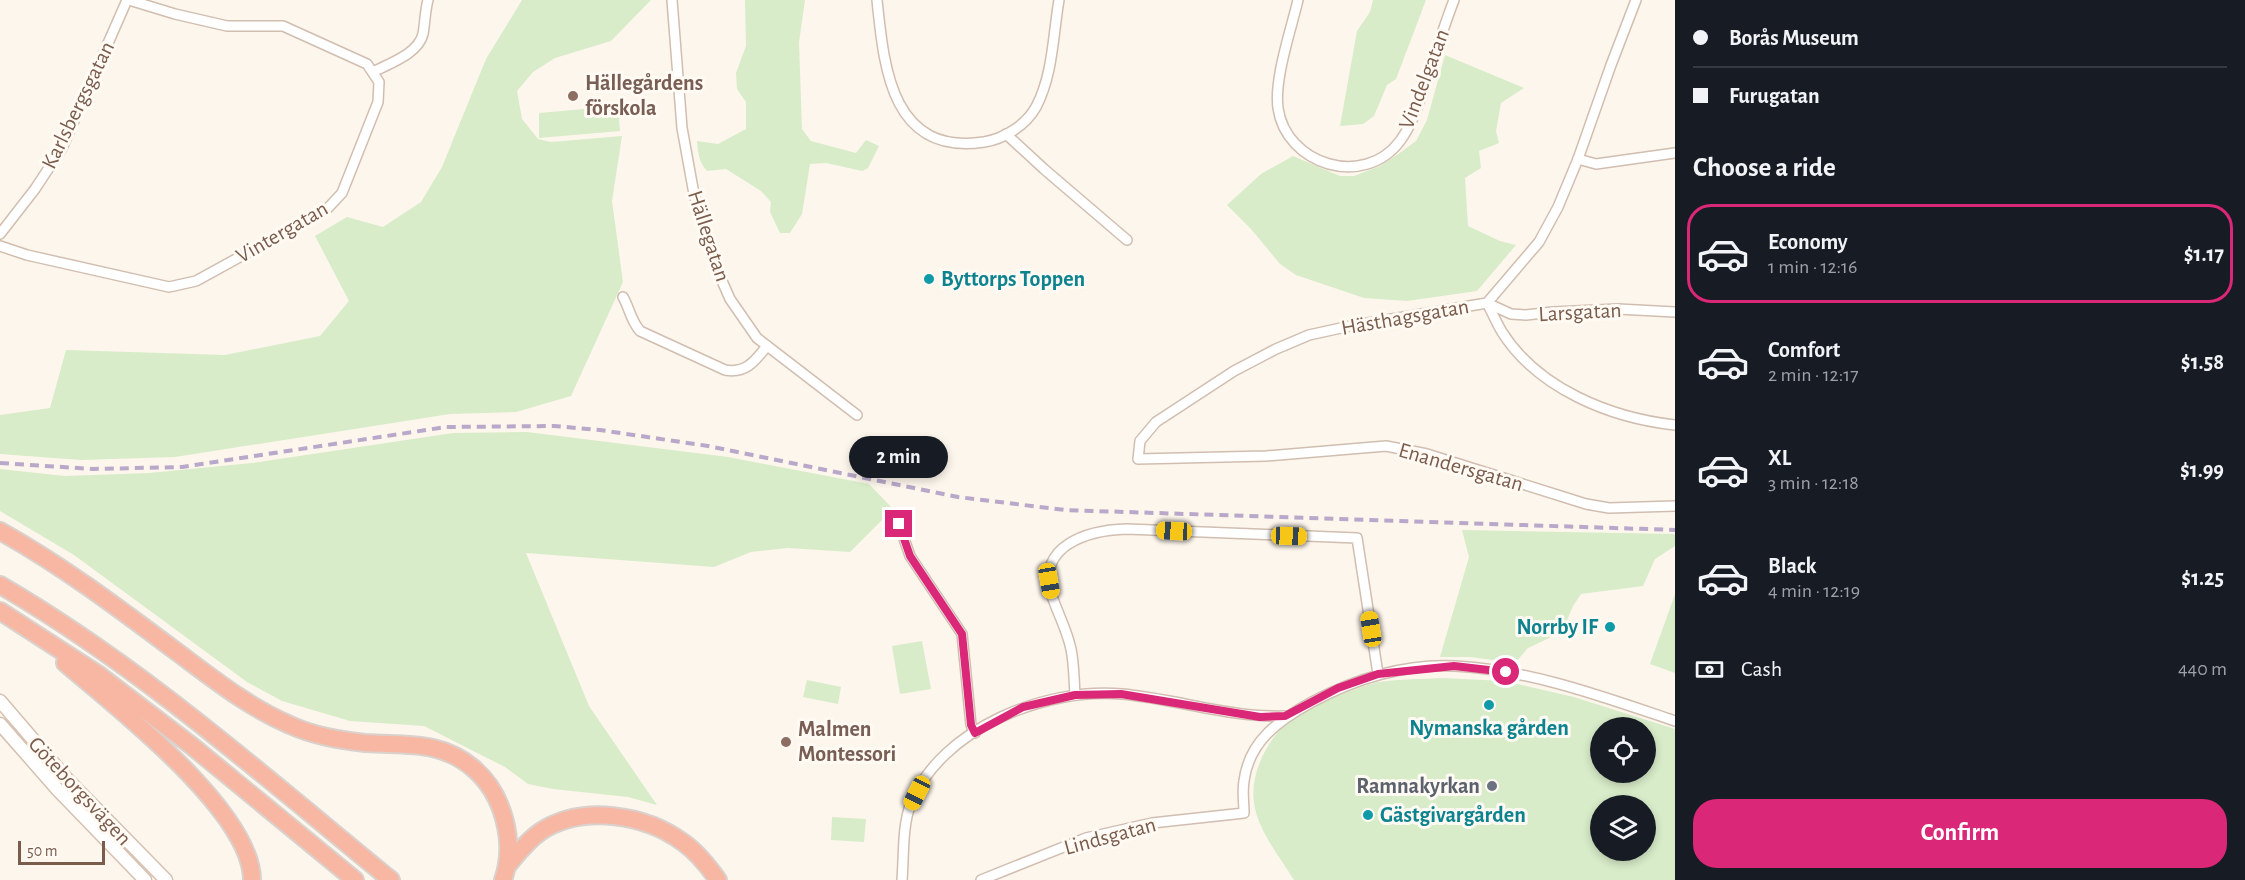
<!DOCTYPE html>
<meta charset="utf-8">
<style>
:root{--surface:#171b24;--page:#20242c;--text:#f1f3f6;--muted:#9ea1a6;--line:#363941;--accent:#db2777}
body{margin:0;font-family:"Alegreya Sans",sans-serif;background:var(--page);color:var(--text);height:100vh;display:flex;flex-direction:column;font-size:22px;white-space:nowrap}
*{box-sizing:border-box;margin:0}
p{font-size:20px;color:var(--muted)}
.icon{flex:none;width:33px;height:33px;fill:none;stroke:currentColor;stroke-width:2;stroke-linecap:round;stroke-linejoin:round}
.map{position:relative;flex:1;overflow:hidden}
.drawer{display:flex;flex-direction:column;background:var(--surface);width:570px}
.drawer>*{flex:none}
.banner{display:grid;align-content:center;height:132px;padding:0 18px;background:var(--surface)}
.controls{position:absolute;left:1590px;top:717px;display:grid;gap:12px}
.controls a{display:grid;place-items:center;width:66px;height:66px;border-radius:50%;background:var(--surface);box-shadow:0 3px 9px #0003;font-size:30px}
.scale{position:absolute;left:18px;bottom:15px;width:87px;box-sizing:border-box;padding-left:6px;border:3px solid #7a5c4d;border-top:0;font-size:16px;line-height:21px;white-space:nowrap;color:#7a5c4d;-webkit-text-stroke:4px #fffaf3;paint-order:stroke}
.end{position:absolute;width:27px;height:27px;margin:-14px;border:8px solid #db2777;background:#fff;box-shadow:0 0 0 3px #fff}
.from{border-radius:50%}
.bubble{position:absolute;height:42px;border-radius:21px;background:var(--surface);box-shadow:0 3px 9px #0003;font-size:20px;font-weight:700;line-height:42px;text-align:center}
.car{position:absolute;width:18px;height:36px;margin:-18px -9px;border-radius:8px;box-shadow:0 0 4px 2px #0007;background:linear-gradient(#f5c518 24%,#345 0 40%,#f5c518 0 76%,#345 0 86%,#f5c518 0)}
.banner b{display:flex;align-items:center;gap:21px;height:57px;font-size:22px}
.banner b+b{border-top:2px solid var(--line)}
.banner i{width:15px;height:15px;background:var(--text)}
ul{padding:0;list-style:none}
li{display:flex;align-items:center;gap:18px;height:99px;margin:0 12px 9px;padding:0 6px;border:3px solid transparent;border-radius:24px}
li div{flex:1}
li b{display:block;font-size:22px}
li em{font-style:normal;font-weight:700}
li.on{border-color:var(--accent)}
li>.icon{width:54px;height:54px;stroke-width:1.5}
h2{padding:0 18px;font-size:27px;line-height:72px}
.pay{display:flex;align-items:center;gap:15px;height:66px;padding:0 18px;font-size:22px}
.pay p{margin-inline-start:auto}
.action{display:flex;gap:12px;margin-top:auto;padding:12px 18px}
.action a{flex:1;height:69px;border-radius:24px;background:var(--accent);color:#fff;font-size:24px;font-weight:700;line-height:69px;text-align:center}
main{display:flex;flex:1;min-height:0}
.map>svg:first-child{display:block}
.green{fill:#d8ecc9;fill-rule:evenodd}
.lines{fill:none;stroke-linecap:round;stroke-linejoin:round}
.street-casing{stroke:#d1beb0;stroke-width:12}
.secondary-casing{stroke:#d6c0b0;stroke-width:15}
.highway-casing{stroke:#dad1cd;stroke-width:20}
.street{stroke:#fff;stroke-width:9}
.secondary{stroke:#fff;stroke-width:12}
.highway{stroke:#f7b7a3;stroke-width:16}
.rail{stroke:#b9a8c9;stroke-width:4;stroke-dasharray:9 6;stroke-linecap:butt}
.route{stroke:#db2777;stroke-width:8}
.education-dot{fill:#8d6e63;stroke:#fffaf3;stroke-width:2}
.culture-dot{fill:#0f9aa8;stroke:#fffaf3;stroke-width:2}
.worship-dot{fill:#6b7280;stroke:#fffaf3;stroke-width:2}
.labels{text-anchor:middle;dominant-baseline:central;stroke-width:6;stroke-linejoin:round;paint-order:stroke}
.street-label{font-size:22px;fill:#7a5c4d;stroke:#fffaf3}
.education-label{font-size:22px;font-weight:bold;fill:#785e54;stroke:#fffaf3;text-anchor:start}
.culture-label{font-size:22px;font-weight:bold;fill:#0d838f;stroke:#fffaf3;text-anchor:start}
.worship-label{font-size:22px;font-weight:bold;fill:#5b616d;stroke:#fffaf3;text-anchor:end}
</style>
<main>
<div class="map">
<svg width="1675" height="880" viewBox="0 0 1675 880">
<rect width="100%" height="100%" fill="#fdf6ec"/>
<g class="green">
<polygon points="522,0 651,0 611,41 555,58 533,72 517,91 522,119 538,139 551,142 622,136 612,201 623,282 571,396 516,412 450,414 175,457 81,460 0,454 0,415 50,408 66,350 225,355 320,336 349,301 315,236 347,217 383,227 421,202 442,167 486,59"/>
<path d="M745,0H805L799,42L802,129L811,141L856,153L866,140L879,146L868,168L862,171L826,163L810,164L802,214L790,233H780L770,212L771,202L761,191L726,169L707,171C699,162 698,154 697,141L718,144L746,129V102L737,89L736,73L746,46Z"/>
<polygon points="1373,0 1426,0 1396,79 1387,85 1374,116 1363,124 1340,126 1357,31 1370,12"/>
<polygon points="1445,55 1524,88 1501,103 1496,131 1499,143 1479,151 1481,168 1465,178 1468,226 1500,241 1516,245 1477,291 1407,301 1364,298 1296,275 1280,264 1251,229 1227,205 1261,174 1293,156 1340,176 1354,176 1380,166 1397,155 1416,141 1427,120"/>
<polygon points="618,106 620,131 539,138 539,113"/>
<polygon points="527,432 728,457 869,484 893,509 850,552 788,548 751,552 714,567 526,553 589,706 657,805 628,797 553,789 528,784 505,767 424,726 350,721 282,701 247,682 74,555 0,511 0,469 65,476 149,473 252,463 453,433"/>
<polygon points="1462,530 1675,534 1675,546 1655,559 1643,586 1581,594 1573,606 1562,632 1528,648 1515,663 1470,657 1440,657 1469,557"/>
<polygon points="1675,594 1675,673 1650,664"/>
<polygon points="922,641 931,689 900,694 892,646"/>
<path d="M1443,678L1504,681L1574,697L1675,729V880H1294C1280,857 1258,831 1254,803C1250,775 1265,745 1284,725C1296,712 1361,685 1379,682C1400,679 1422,679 1443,678ZM1600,728H1646V772H1600ZM1600,806H1646V850H1600Z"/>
<polygon points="807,680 841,687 838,704 803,697"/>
<polygon points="832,817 866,819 864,842 831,840"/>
</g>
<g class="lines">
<g class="street-casing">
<g id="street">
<polyline points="672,0 682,128 694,194 715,265 730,299 757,338 857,415"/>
<path d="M877,0C884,67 891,156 984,142C1004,139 1026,125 1036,107C1053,75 1053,35 1059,0"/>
<path d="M1298,0C1291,30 1274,79 1278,108C1286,165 1364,189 1400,141C1414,122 1420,99 1427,78C1436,52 1444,26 1454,0"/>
<polyline points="1636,0 1611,65 1578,159 1558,207 1539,242 1487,303 1350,326 1309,335 1276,349 1234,371 1156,422 1140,441 1138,459 1266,456 1386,446 1427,454 1586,504 1609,508 1675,506"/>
<path d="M373,72C390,63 418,54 423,34C425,23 425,11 428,0"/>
<polyline points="1006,134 1044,169 1127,240"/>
<polyline points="1578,159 1596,164 1675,153"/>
<polyline points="0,234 35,189 62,148 127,0"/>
<polyline points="0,246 27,255 169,287 196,281 327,209 342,193 378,102 379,82 367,64 283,26 227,26 175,14 129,0"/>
<path d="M623,297C630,309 630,319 640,331L725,370C746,374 755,361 767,346"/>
<path d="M1487,303C1492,312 1496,322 1502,332C1538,389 1611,418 1675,425"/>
<polyline points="1487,303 1511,314 1526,315 1553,312 1618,309 1675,312"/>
<polyline points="899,524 910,556 962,634 971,725 975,733"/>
<path d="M1075,695C1074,680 1074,663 1071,649C1067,630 1058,614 1052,596C1035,545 1089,530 1127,529L1357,538L1378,674"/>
<path d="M902,880C904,856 902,826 911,803C942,728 1046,687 1122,694C1177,699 1231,718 1285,716"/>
<path d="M981,880L1086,838L1152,823L1244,813C1244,802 1242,791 1244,781C1249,741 1279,720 1312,702C1355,679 1406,663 1455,666C1531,670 1604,697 1675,721"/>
</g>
</g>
<g class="secondary-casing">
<g id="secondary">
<polyline points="0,701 67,779 166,880"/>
<polyline points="0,724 57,789 145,880"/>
</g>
</g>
<g class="highway-casing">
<g id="highway">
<path d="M0,531C61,565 117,607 173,649C211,677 246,706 290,725C314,736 340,740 365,743C406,746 440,740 473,768C504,794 516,843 503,880"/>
<path d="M0,585C141,667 265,777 391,880"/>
<polyline points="0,611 99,675 192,746 355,880"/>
<path d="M65,663C115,706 252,811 252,880"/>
<path d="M508,865C518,853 527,841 540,832C582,804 645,814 684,843C698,853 708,866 718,880"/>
</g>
</g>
<use href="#street" class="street"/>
<use href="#secondary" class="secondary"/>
<use href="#highway" class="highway"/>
<polyline class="rail" points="0,463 93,469 182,467 446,427 554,426 600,430 708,446 958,497 1065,510 1675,530"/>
</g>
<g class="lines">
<polyline class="route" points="899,524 910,556 962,634 971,725 975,733 1023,707 1075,695 1121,694 1260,717 1285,716 1338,688 1378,674 1454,666 1506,672"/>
</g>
<g class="education-dot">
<circle cx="573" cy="96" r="6"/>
<circle cx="786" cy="742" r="6"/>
</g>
<g class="culture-dot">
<circle cx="929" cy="279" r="6"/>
<circle cx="1610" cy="627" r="6"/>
<circle cx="1489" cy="705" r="6"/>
<circle cx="1368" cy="815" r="6"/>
</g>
<circle class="worship-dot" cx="1492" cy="786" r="6"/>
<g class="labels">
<g class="street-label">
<text transform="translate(1424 79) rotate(-69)">Vindelgatan</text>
<text transform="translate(78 105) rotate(-64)">Karlsbergsgatan</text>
<text transform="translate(282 232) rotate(-30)">Vintergatan</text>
<text transform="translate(709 236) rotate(72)">Hällegatan</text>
<text transform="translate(1580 312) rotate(-3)">Larsgatan</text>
<text transform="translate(1405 317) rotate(-10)">Hästhagsgatan</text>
<text transform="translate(1461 467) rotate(16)">Enandersgatan</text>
<text transform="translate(80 791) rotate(47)">Göteborgsvägen</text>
<text transform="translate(1110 836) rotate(-15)">Lindsgatan</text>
</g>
<g class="education-label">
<text x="585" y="83">Hällegårdens<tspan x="585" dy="25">förskola</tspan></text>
<text x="798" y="729">Malmen<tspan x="798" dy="25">Montessori</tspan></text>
</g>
<g class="culture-label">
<text x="941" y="279">Byttorps Toppen</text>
<text x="1598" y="627" text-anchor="end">Norrby IF</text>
<text x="1489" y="728" text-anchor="middle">Nymanska gården</text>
<text x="1380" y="815">Gästgivargården</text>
</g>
<g class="worship-label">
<text x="1480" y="786">Ramnakyrkan</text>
</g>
</g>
</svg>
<div class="controls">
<a><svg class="icon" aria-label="locate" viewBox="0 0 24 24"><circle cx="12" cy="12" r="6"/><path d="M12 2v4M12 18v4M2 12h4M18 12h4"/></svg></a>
<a><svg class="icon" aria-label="layers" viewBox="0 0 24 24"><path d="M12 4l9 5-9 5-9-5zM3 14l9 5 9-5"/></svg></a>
</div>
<div class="scale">50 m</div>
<i class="end from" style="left:1506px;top:672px"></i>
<i class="end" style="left:899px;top:524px"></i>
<div class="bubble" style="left:849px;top:436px;width:99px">2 min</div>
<i class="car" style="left:1174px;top:531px;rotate:273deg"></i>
<i class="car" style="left:1289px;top:536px;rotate:92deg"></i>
<i class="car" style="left:1049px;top:581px;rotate:170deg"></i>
<i class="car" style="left:1371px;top:629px;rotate:351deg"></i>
<i class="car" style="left:917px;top:793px;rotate:207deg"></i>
</div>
<section class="drawer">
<div class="banner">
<b><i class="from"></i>Borås Museum</b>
<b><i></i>Furugatan</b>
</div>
<h2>Choose a ride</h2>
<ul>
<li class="on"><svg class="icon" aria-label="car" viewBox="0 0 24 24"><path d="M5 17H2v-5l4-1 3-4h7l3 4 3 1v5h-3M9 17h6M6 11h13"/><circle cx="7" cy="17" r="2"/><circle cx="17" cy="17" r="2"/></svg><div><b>Economy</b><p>1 min · 12:16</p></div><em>$1.17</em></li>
<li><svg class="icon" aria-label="car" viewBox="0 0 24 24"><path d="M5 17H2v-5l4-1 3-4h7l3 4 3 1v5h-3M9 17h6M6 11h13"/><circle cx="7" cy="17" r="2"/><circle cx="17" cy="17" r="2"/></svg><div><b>Comfort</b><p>2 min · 12:17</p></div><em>$1.58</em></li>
<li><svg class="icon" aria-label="car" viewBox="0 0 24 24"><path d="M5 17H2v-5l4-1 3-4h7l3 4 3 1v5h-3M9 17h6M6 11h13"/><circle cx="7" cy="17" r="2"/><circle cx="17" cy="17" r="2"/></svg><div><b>XL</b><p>3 min · 12:18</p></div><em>$1.99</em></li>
<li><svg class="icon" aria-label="car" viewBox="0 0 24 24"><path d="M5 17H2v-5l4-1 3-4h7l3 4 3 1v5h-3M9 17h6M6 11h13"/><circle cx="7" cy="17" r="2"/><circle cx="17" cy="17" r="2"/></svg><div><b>Black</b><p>4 min · 12:19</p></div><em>$1.25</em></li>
</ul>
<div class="pay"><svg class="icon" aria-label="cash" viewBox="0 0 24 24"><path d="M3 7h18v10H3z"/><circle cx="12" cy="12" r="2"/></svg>Cash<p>440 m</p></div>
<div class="action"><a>Confirm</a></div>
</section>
</main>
